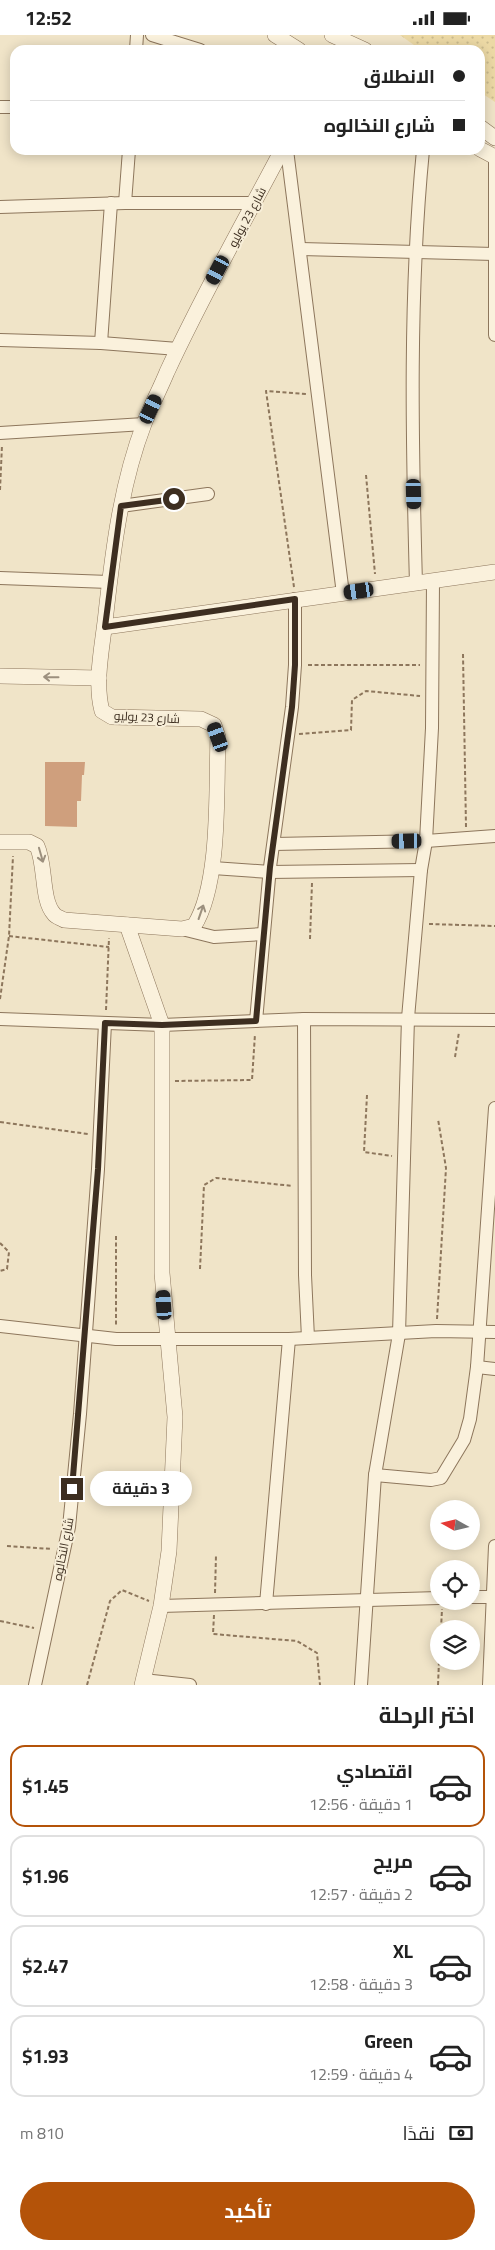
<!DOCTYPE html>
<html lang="ar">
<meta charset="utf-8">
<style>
:root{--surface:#fff;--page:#f6f6f6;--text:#222;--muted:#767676;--line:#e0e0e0;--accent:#b45309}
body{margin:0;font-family:Georgia,Cairo,serif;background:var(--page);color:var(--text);direction:rtl;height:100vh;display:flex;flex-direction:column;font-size:19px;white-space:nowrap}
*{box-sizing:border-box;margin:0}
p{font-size:16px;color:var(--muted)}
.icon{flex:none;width:28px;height:28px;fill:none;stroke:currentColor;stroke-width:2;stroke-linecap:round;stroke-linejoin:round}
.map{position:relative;height:1650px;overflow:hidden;direction:ltr}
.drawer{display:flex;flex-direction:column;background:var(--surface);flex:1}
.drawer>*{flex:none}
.hud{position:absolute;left:10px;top:10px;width:475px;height:110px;border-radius:15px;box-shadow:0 2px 12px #0003;direction:rtl;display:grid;align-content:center;height:110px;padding:0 20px;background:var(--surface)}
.needle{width:32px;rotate:278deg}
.tools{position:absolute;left:430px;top:1465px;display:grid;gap:10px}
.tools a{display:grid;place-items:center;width:50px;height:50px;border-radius:50%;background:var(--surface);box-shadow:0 2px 12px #0003;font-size:25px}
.end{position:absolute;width:22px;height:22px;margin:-11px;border:6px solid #3d2e20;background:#fff;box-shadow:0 0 0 2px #fff}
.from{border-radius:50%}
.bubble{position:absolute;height:35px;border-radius:18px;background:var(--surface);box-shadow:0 2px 12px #0003;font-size:16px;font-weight:700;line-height:35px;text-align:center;direction:rtl}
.car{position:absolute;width:15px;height:30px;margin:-15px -8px;border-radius:6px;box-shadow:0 0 4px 1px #0007;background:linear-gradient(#222 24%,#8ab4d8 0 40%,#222 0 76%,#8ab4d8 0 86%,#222 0)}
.hud b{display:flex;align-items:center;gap:18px;height:48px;font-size:19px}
.hud b+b{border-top:1px solid var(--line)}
.hud i{width:12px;height:12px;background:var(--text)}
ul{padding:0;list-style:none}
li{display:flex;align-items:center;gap:15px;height:82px;margin:0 10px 8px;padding:0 10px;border:2px solid var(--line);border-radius:15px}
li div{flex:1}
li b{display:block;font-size:19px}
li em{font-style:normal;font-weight:700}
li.current{border-color:var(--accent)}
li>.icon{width:45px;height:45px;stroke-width:1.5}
h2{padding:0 20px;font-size:22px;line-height:60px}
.pay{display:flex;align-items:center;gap:12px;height:55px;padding:0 20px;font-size:19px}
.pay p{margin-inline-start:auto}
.cta{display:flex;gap:10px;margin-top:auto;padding:10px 20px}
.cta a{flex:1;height:58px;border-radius:30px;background:var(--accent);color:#fff;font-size:20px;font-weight:700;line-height:58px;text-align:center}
.status{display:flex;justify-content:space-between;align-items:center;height:35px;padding:0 25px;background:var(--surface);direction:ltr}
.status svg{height:14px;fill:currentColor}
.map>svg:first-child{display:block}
.sand{fill:url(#sand-dots)}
.building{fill:#cf9f7d}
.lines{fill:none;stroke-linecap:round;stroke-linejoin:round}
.minor-casing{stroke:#8d765c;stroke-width:14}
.tertiary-casing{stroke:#8d765c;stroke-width:16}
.path{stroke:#8d765c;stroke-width:2;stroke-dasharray:4 2.5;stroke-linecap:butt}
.minor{stroke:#faf1dc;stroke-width:12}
.tertiary{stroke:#faf1dc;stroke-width:15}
.oneway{stroke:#9c907e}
.route{stroke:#3d2e20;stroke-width:6}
.labels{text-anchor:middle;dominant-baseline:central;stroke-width:4;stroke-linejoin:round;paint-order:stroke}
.street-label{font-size:12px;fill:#3d2e20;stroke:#f7eed8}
</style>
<div class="status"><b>12:52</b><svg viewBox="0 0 49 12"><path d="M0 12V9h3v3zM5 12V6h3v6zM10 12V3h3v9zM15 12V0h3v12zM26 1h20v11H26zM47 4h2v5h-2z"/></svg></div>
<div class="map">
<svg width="495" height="1650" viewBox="0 0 495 1650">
<defs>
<pattern id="sand-dots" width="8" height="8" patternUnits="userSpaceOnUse" patternTransform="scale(1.25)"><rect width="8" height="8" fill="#ecd9a5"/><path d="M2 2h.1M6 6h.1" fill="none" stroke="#cbbb8e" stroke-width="1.8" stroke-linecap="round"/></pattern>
</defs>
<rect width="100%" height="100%" fill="#f0e4c8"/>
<polygon class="sand" points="400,0 495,0 495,67 480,57 480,15 421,15"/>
<polygon class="building" points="45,727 85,727 84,740 82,740 81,766 77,766 77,792 45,791"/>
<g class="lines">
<g class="minor-casing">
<g id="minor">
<polyline points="152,0 200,15"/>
<polyline points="136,15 137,0"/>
<polyline points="0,72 15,72"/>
<polyline points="287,115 343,559"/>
<polyline points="495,122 495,300"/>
<polyline points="125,168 129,115"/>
<polyline points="0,172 125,168 254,168"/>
<polyline points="301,214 494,219"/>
<polyline points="0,305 101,308 178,314"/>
<polyline points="101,308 111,168"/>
<polyline points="0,398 144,389"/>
<polyline points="121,471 208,459"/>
<polyline points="0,543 109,547"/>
<path d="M416,549C412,404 409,259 423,115"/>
<polyline points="274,809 426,806 495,801"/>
<polyline points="213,833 270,837 421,835"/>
<polyline points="182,894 214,902 263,899"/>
<polyline points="0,984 162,990 304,984 495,985"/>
<polyline points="304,984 305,1240 308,1303"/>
<polyline points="256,986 270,832 292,672 295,630 295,564"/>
<polyline points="0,1291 116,1304 289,1304 436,1296 495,1297"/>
<polyline points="477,1332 495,1334"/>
<polyline points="375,1440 431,1445 441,1443 464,1405 470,1384 477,1332 495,1073"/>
<polyline points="471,1562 495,1562"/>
<polyline points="266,1569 289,1304"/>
<polyline points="161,1571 439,1563"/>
<polyline points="143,1645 190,1650"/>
<polyline points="35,1650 69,1492 80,1379 98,1134 105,988"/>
<polyline points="361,1650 375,1440 399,1299 408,983 421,835 426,806 432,693 433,546"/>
<polyline points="489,1650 495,1511"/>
</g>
</g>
<g class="tertiary-casing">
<g id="tertiary">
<polyline points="275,0 299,15"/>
<polyline points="332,0 365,15"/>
<polyline points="480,92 495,103"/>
<polyline points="480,114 495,122"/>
<polyline points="105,592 495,537"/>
<polyline points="0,641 99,643"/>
<path d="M0,807H29L37,811C46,830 41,865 54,879C56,882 61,883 64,885L182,894L194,891C221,849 216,752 218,702L214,690L201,684L112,682L102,676C94,646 103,609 106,578C113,515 121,449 144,389C151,371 160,354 167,337C202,261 243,189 282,115"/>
<polyline points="127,890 162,990 162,1238 175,1382 169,1516 161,1571 142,1650"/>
</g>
</g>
<g class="path">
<polyline points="366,440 375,539"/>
<polyline points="0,455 2,410"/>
<polyline points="294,552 266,356 307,359"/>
<polyline points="463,619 466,792"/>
<polyline points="308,630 420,630"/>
<polyline points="299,699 351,695 352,665 366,656 420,661"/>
<polyline points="429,889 495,891"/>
<polyline points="9,901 109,912"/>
<polyline points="310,904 312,848"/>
<polyline points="0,964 9,901 13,821"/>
<polyline points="106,975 109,903"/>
<polyline points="455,1022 459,997"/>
<polyline points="175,1046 252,1045 255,999"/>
<polyline points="367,1060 364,1117 392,1121"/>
<polyline points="0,1087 88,1099"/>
<polyline points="116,1201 116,1291"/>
<polyline points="0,1208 9,1217 7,1234 0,1236"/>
<polyline points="200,1234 204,1150 216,1143 293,1151"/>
<polyline points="437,1284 446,1133 438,1084"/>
<polyline points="7,1511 52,1514"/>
<polyline points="215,1558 216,1520"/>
<polyline points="214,1580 213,1599 297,1606 317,1618 320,1650"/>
<polyline points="0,1586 34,1593"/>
<polyline points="441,1594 442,1574"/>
<polyline points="87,1650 110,1566 122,1555 149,1566"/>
<polyline points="438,1650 439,1626"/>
</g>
<use href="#minor" class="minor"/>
<use href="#tertiary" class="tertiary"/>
</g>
<defs><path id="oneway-shaft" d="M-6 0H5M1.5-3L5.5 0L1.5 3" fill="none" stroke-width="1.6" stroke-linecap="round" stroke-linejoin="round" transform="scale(1.25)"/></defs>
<g class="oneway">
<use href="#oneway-shaft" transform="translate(51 642) rotate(-179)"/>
<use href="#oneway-shaft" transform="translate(41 820) rotate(74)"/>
<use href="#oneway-shaft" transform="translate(201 877) rotate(-71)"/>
</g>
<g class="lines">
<polyline class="route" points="72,1454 98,1134 105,988 162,990 256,986 270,832 292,672 295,630 295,564 105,592 121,471 174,464"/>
</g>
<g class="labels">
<g class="street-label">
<text transform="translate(247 182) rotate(-62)">شارع 23 يوليو</text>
<text transform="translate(147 682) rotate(3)">شارع 23 يوليو</text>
<text transform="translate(63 1514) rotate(-79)">شارع النخالوه</text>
</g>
</g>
</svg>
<div class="tools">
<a><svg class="needle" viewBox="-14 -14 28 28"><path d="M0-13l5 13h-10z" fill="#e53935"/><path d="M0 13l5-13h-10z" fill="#767676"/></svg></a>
<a><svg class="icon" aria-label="locate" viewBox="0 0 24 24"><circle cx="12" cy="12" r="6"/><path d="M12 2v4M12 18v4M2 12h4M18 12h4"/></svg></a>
<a><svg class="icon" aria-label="layers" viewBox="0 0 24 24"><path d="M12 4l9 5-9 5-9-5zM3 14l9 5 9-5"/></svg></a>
</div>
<i class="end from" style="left:174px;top:464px"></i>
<i class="end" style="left:72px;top:1454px"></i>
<div class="bubble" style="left:90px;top:1436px;width:102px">3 دقيقة</div>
<i class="car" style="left:218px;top:235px;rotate:208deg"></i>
<i class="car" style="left:151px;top:374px;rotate:25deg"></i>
<i class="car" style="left:414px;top:459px;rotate:178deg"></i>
<i class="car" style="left:359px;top:556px;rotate:262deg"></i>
<i class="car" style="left:218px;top:702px;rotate:340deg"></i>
<i class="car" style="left:407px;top:806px;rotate:269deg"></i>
<i class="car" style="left:164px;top:1270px;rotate:356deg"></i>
<div class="hud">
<b><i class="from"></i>الانطلاق</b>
<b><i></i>شارع النخالوه</b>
</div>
</div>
<section class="drawer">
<h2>اختر الرحلة</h2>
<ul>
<li class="current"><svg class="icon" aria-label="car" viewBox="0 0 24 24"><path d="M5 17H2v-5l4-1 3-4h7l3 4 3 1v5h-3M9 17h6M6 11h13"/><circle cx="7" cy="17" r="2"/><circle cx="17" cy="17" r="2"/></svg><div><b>اقتصادي</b><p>1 دقيقة · 12:56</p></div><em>$1.45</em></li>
<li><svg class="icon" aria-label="car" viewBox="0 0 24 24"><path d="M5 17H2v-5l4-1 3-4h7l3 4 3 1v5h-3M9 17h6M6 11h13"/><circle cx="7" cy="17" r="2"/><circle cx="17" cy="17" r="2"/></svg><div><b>مريح</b><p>2 دقيقة · 12:57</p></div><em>$1.96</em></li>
<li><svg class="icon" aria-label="car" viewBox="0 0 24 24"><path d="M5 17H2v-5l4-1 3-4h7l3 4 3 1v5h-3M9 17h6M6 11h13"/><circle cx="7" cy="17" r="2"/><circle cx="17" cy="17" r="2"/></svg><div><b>XL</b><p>3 دقيقة · 12:58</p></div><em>$2.47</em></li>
<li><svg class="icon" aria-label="car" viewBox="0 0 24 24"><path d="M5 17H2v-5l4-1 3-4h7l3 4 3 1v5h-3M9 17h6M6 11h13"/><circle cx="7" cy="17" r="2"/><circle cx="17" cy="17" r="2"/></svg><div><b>Green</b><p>4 دقيقة · 12:59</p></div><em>$1.93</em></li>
</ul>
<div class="pay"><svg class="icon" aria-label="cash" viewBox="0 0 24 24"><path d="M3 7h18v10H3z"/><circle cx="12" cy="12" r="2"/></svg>نقدًا<p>810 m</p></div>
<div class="cta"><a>تأكيد</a></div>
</section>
